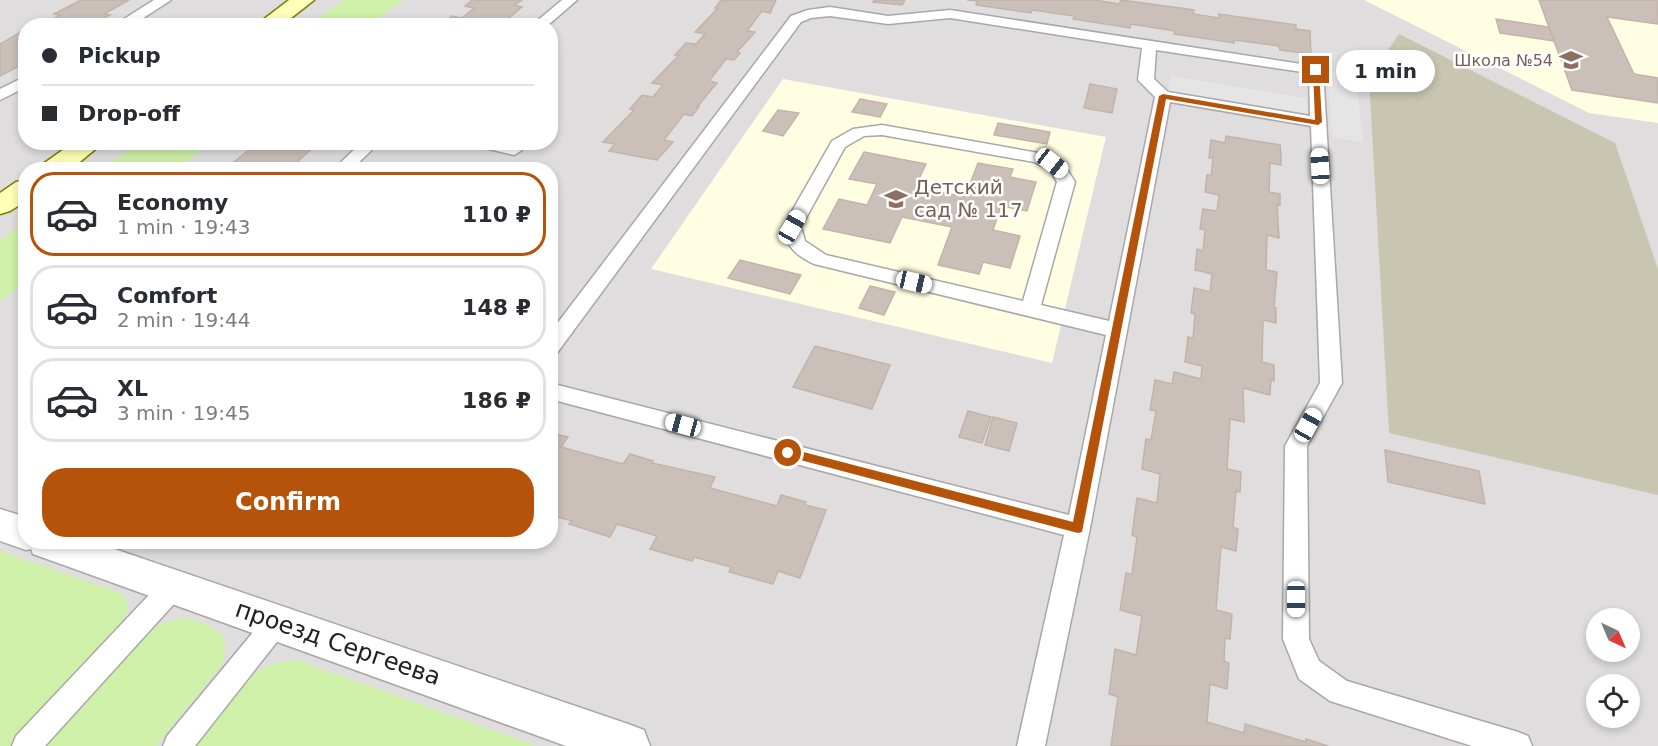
<!DOCTYPE html>
<meta charset="utf-8">
<style>
:root{--surface:#fff;--page:#f7f7f7;--text:#2b2b33;--muted:#7c7c81;--line:#e1e1e2;--accent:#b45309}
body{margin:0;font-family:"DejaVu Sans",sans-serif;background:var(--page);color:var(--text);height:100vh;display:flex;flex-direction:column;font-size:22px;white-space:nowrap}
*{box-sizing:border-box;margin:0}
p{font-size:20px;color:var(--muted)}
.icon{flex:none;width:33px;height:33px;fill:none;stroke:currentColor;stroke-width:2;stroke-linecap:round;stroke-linejoin:round}
.map{position:relative;flex:1;overflow:hidden}
.panel{position:absolute;left:18px;top:162px;width:540px;height:387px;display:flex;flex-direction:column;background:var(--surface);border-radius:24px;box-shadow:0 3px 9px #0003}
.panel>*{flex:none}
.banner{position:absolute;left:18px;top:18px;width:540px;height:132px;border-radius:24px;box-shadow:0 3px 9px #0003;display:grid;align-content:center;height:132px;padding:0 24px;background:var(--surface)}
.needle{width:39px;rotate:136deg}
.controls{position:absolute;left:1586px;top:608px;display:grid;gap:12px}
.controls a{display:grid;place-items:center;width:54px;height:54px;border-radius:50%;background:var(--surface);box-shadow:0 3px 9px #0003;font-size:30px}
.end{position:absolute;width:27px;height:27px;margin:-14px;border:8px solid #b45309;background:#fff;box-shadow:0 0 0 3px #fff}
.from{border-radius:50%}
.bubble{position:absolute;height:42px;border-radius:21px;background:var(--surface);box-shadow:0 3px 9px #0003;font-size:20px;font-weight:700;line-height:42px;text-align:center}
.car{position:absolute;width:18px;height:36px;margin:-18px -9px;border-radius:8px;box-shadow:0 0 4px 2px #0007;background:linear-gradient(#fff 24%,#345 0 40%,#fff 0 76%,#345 0 86%,#fff 0)}
.banner b{display:flex;align-items:center;gap:21px;height:57px;font-size:22px}
.banner b+b{border-top:2px solid var(--line)}
.banner i{width:15px;height:15px;background:var(--text)}
ul{padding:10px 0 0;list-style:none}
li{display:flex;align-items:center;gap:18px;height:84px;margin:0 12px 9px;padding:0 12px;border:3px solid var(--line);border-radius:24px}
li div{flex:1}
li b{display:block;font-size:22px}
li em{font-style:normal;font-weight:700}
li.current{border-color:var(--accent)}
li>.icon{width:54px;height:54px;stroke-width:1.5}
.cta{display:flex;gap:12px;margin-top:auto;padding:12px 24px}
.cta a{flex:1;height:69px;border-radius:24px;background:var(--accent);color:#fff;font-size:24px;font-weight:700;line-height:69px;text-align:center}
.map>svg:first-child{display:block}
.residential{fill:#dfddde;fill-rule:evenodd}
.education{fill:#fffee2}
.construction{fill:#c8c6b1}
.grass{fill:#cff0a8}
.parking{fill:#e5e5e5}
.building{fill:#cabfb9;stroke:#c5b3a7;stroke-width:1.5}
.lines{fill:none;stroke-linecap:round;stroke-linejoin:round}
.lane-casing{stroke:#a8a8a8;stroke-width:3}
.street-casing{stroke:#a8a8a8;stroke-width:3}
.secondary-casing{stroke:#787f00;stroke-width:3}
.lane{fill:#fff;fill-rule:evenodd}
.street{fill:#fff;fill-rule:evenodd}
.secondary{fill:#ffffb7;fill-rule:evenodd}
.route{fill:#b45309}
.labels{text-anchor:middle;dominant-baseline:central;stroke-width:5;stroke-linejoin:round;paint-order:stroke}
.far-education-label{font-size:16px;fill:#785e54;stroke:#fff;text-anchor:end}
.education-label{font-size:20px;fill:#785e54;stroke:#fff;text-anchor:start}
.near-street-label{font-size:24px;fill:#212121;stroke:#fff}
</style>
<div class="map">
<svg width="1658" height="746" viewBox="0 0 1658 746">
<rect width="100%" height="100%" fill="#f2ede6"/>
<path class="residential" d="M0,0H1658V746H0ZM26,26H550V142H26ZM26,170H550V542H26ZM1596,618H1629V651H1596ZM1596,684H1629V717H1596Z"/>
<g class="education">
<polygon points="1364,0 1658,0 1658,123 1589,113"/>
<polygon points="783,79 1106,137 1052,363 651,269"/>
</g>
<polygon class="construction" points="1399,34 1615,143 1658,269 1658,495 1389,433 1369,78"/>
<g class="grass">
<polygon points="344,0 403,0 369,25 307,25"/>
<polygon points="140,142 212,142 212,143 176,169 101,169"/>
<polygon points="25,223 25,282 0,301 0,240"/>
<path d="M0,551L121,593C131,603 128,610 123,623L9,746H0Z"/>
<path d="M189,618C217,628 233,632 222,665L156,746H44L143,635C158,624 170,619 189,618Z"/>
<path d="M297,660L537,746H195C213,724 240,680 264,668C274,662 286,661 297,660Z"/>
</g>
<g class="parking">
<polygon points="1327,70 1356,75 1363,142 1332,137"/>
<polygon points="1171,76 1307,98 1308,113 1168,91"/>
</g>
<g class="building">
<polygon points="81,0 129,0 104,14 110,15 90,26 41,26 60,15 54,14"/>
<polygon points="472,0 522,0 515,5 522,7 499,26 440,26 452,16 462,18 474,8 465,6"/>
<polygon points="721,0 776,0 770,13 762,11 747,31 755,32 737,52 740,53 734,60 726,59 709,81 717,83 697,107 699,107 692,116 684,114 664,140 673,142 657,160 609,151 615,144 603,142 634,110 630,109 642,95 653,97 663,85 652,83 679,55 675,55 686,43 696,44 705,34 695,32 718,8 715,8"/>
<polygon points="874,0 905,0 902,5 873,2"/>
<polygon points="967,0 1095,0 1119,4 1121,0 1194,10 1193,14 1219,18 1219,14 1296,25 1296,29 1310,31 1311,54 1280,50 1279,46 1234,40 1234,43 1174,34 1175,31 1131,24 1130,28 1073,19 1074,16 1032,10 1031,13 976,5 977,1"/>
<polygon points="1539,0 1658,0 1658,24 1607,17 1634,74 1658,78 1658,103 1572,90"/>
<polygon points="1496,19 1548,27 1554,41 1500,33"/>
<polygon points="26,29 26,58 19,62 25,63 0,76 0,44"/>
<polygon points="1090,84 1117,89 1112,113 1084,108"/>
<polygon points="860,99 887,104 880,117 852,112"/>
<polygon points="778,110 799,113 783,136 763,131"/>
<polygon points="998,123 1050,132 1047,144 994,135"/>
<polygon points="1226,136 1280,145 1281,155 1281,165 1270,163 1269,192 1280,194 1280,205 1277,204 1279,238 1267,235 1266,270 1277,272 1274,308 1276,308 1276,323 1263,320 1262,362 1274,365 1274,381 1271,379 1270,395 1243,388 1244,422 1230,419 1227,469 1241,472 1240,492 1236,491 1233,527 1238,529 1236,551 1221,547 1216,610 1232,614 1230,639 1225,638 1224,661 1229,663 1227,689 1210,684 1207,722 1244,733 1245,724 1306,742 1306,739 1328,746 1111,746 1118,697 1109,694 1115,649 1136,655 1142,616 1120,610 1126,573 1132,574 1137,537 1132,535 1137,498 1157,503 1160,474 1142,469 1146,439 1151,440 1156,411 1150,410 1155,380 1172,384 1174,372 1201,379 1202,366 1185,362 1188,337 1193,338 1195,314 1191,313 1194,288 1210,292 1212,274 1195,270 1197,249 1203,251 1205,230 1200,229 1203,209 1217,211 1219,195 1205,192 1207,175 1211,176 1213,158 1209,158 1211,140 1225,143"/>
<polygon points="263,142 319,142 297,162 305,163 298,170 239,170 245,165 234,162 254,146 258,147"/>
<polygon points="864,152 926,164 915,187 965,197 978,163 1013,169 1010,177 1036,182 1027,211 1001,206 993,230 1020,236 1010,268 983,262 979,274 938,265 952,227 902,217 890,243 823,229 839,199 867,205 877,184 849,179"/>
<polygon points="740,260 801,275 790,294 728,278"/>
<polygon points="870,286 895,292 884,315 859,308"/>
<polygon points="815,346 890,365 872,409 793,387"/>
<polygon points="968,411 991,417 982,443 959,437"/>
<polygon points="993,417 1017,423 1009,451 985,445"/>
<polygon points="550,433 568,437 561,447 623,464 630,454 653,461 652,463 715,477 710,488 777,506 781,495 806,502 805,505 826,510 800,578 778,571 773,584 729,572 731,567 694,557 692,561 650,549 657,536 617,524 610,537 569,524 572,521 550,515"/>
<polygon points="1385,450 1479,471 1485,504 1388,482"/>
</g>
<g class="lines">
<g class="lane-casing">
<g id="lane">
<polygon points="154,0 171,0 131,26 113,26"/>
<polygon points="562,0 577,0 547,26 531,26"/>
<path d="M830,7L888,16L950,10L1321,67L1323,70L1342,383L1307,446L1309,639L1319,661L1347,681L1518,732L1528,736L1532,746H1472L1330,701L1299,679L1283,639L1285,446L1320,383L1311,126L1170,102L1090,528L1045,746H1017L1064,535L550,399V383L1069,515L1106,335L814,264C797,256 786,247 783,227L832,141L853,129L882,125L1044,154L1065,166L1075,182L1041,305L1109,321L1155,97L1138,80L1142,48L950,18L888,24L830,16L811,18L801,22L557,353L550,355V333L791,16L808,10ZM1156,50L1309,73L1310,116L1168,92L1154,79ZM882,135L1034,162L1050,170L1057,182L1023,301L826,255L805,241L801,227L845,147L864,136Z"/>
<polygon points="26,76 26,87 0,100 0,89"/>
<polygon points="362,142 380,142 351,170 333,170"/>
<polygon points="469,142 502,142 520,147 522,150 514,155 471,145"/>
<polygon points="174,575 183,578 187,586 183,594 45,746 12,746 16,736 165,578"/>
<polygon points="278,609 287,613 291,621 287,629 195,746 163,746 167,736 269,613"/>
</g>
</g>
<g class="street-casing">
<polygon id="street" points="0,509 26,517 26,542 94,542 628,724 644,730 650,746 566,746 33,554 31,549 26,550 0,541"/>
</g>
<g class="secondary-casing">
<g id="secondary">
<polygon points="289,0 314,0 281,26 255,26"/>
<polygon points="74,142 104,142 70,170 39,170 43,164"/>
<polygon points="26,180 26,201 10,211 0,214 0,193 16,182"/>
</g>
</g>
<use href="#lane" class="lane"/>
<use href="#street" class="street"/>
<use href="#secondary" class="secondary"/>
</g>
<polygon class="route" points="1316,68 1319,70 1322,122 1318,125 1166,99 1082,532 1078,533 785,456 783,453 788,448 1073,522 1159,96 1163,94 1315,120 1313,70"/>
<defs>
<g id="school-bare" transform="scale(1.8)"><path d="M0-5L7-2L0 1L-7-2ZM-4 1L0 2.5L4 1V4Q0 6-4 4Z" fill="#8d6e63" stroke="#fff" stroke-width="2.5" paint-order="stroke"/></g>
</defs>
<g fill-rule="evenodd">
<use href="#school-bare" x="1571" y="60"/>
<use href="#school-bare" x="896" y="199"/>
</g>
<g class="labels">
<g class="far-education-label">
<text x="1553" y="60">Школа №54</text>
</g>
<g class="education-label">
<text x="914" y="187">Детский<tspan x="914" dy="23">сад № 117</tspan></text>
</g>
<g class="near-street-label">
<text transform="translate(338 643) rotate(19)">проезд Сергеева</text>
</g>
</g>
</svg>
<div class="controls">
<a><svg class="needle" viewBox="-14 -14 28 28"><path d="M0-13l5 13h-10z" fill="#e53935"/><path d="M0 13l5-13h-10z" fill="#7c7c81"/></svg></a>
<a><svg class="icon" aria-label="locate" viewBox="0 0 24 24"><circle cx="12" cy="12" r="6"/><path d="M12 2v4M12 18v4M2 12h4M18 12h4"/></svg></a>
</div>
<i class="end from" style="left:788px;top:453px"></i>
<i class="end" style="left:1316px;top:70px"></i>
<div class="bubble" style="left:1336px;top:50px;width:99px">1 min</div>
<i class="car" style="left:1052px;top:163px;rotate:128deg"></i>
<i class="car" style="left:1320px;top:166px;rotate:357deg"></i>
<i class="car" style="left:792px;top:227px;rotate:29deg"></i>
<i class="car" style="left:914px;top:282px;rotate:103deg"></i>
<i class="car" style="left:683px;top:425px;rotate:285deg"></i>
<i class="car" style="left:1308px;top:425px;rotate:29deg"></i>
<i class="car" style="left:1296px;top:599px;rotate:180deg"></i>
<div class="banner">
<b><i class="from"></i>Pickup</b>
<b><i></i>Drop-off</b>
</div>
<section class="panel">
<ul>
<li class="current"><svg class="icon" aria-label="car" viewBox="0 0 24 24"><path d="M5 17H2v-5l4-1 3-4h7l3 4 3 1v5h-3M9 17h6M6 11h13"/><circle cx="7" cy="17" r="2"/><circle cx="17" cy="17" r="2"/></svg><div><b>Economy</b><p>1 min · 19:43</p></div><em>110 ₽</em></li>
<li><svg class="icon" aria-label="car" viewBox="0 0 24 24"><path d="M5 17H2v-5l4-1 3-4h7l3 4 3 1v5h-3M9 17h6M6 11h13"/><circle cx="7" cy="17" r="2"/><circle cx="17" cy="17" r="2"/></svg><div><b>Comfort</b><p>2 min · 19:44</p></div><em>148 ₽</em></li>
<li><svg class="icon" aria-label="car" viewBox="0 0 24 24"><path d="M5 17H2v-5l4-1 3-4h7l3 4 3 1v5h-3M9 17h6M6 11h13"/><circle cx="7" cy="17" r="2"/><circle cx="17" cy="17" r="2"/></svg><div><b>XL</b><p>3 min · 19:45</p></div><em>186 ₽</em></li>
</ul>
<div class="cta"><a>Confirm</a></div>
</section>
</div>
